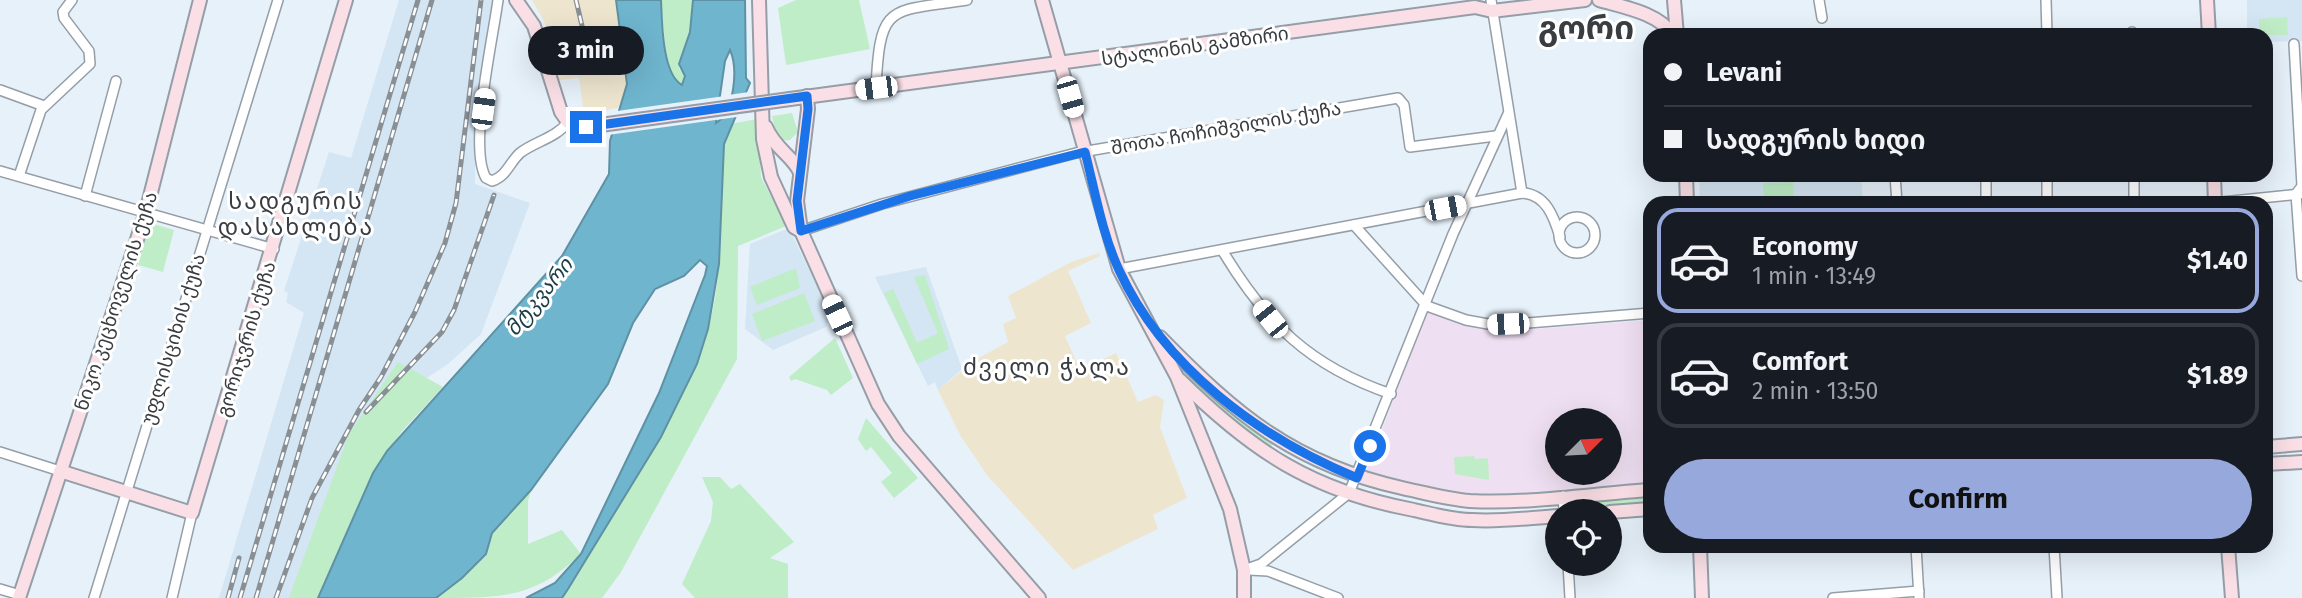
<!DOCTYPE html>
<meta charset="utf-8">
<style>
:root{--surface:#171b24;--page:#20242c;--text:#f1f3f6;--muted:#9ea1a6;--line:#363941;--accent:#97a9dc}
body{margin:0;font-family:"Fira Sans","Noto Sans Georgian",sans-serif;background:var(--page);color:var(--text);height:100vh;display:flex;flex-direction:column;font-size:26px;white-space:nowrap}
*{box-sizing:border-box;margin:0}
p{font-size:23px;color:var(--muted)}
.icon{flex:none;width:38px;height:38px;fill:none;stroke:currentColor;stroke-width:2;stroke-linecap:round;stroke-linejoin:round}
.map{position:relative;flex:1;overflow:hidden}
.side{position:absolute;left:1643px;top:196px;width:630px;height:357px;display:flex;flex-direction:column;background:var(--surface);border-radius:21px;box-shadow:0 7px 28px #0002}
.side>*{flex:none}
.top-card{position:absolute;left:1643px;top:28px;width:630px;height:154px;border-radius:21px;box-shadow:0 7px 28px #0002;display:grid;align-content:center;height:154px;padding:0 21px;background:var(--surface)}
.needle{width:46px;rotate:66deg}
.tools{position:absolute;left:1545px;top:408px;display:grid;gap:14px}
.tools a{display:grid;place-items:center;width:77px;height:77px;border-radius:50%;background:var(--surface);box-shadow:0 7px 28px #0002;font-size:35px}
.end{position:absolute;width:32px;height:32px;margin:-16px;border:9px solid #1a73e8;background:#fff;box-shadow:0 0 0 4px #fff}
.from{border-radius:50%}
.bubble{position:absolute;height:49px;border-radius:24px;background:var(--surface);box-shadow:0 7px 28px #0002;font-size:23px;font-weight:700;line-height:49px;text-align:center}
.car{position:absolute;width:21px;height:42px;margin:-21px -10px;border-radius:9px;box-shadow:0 0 5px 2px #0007;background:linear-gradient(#fff 24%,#345 0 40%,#fff 0 76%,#345 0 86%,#fff 0)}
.top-card b{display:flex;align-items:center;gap:24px;height:66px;font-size:26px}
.top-card b+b{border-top:2px solid var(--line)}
.top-card i{width:18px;height:18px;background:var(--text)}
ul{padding:12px 0 0;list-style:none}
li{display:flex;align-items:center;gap:21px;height:105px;margin:0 14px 10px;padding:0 7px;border:4px solid var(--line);border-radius:21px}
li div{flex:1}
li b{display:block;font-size:26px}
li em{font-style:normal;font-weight:700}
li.selected{border-color:var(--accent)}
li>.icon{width:63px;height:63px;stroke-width:1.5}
.primary-button{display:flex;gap:14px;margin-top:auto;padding:14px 21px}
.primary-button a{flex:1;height:80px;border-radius:42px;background:var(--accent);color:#111;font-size:28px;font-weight:700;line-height:80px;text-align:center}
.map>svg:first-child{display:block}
.built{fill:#d4e5f3}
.industrial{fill:#eee5cf}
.medical{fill:#efdff2;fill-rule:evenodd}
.green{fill:#bfedc7}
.water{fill:#6fb5ce;stroke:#5f91a4;stroke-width:2;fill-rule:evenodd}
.pier{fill:#e7f1fa}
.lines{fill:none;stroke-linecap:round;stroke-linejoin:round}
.street-casing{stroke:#959ea7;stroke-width:12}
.secondary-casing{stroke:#959ea7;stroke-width:16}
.street{stroke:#fff;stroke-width:9}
.secondary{stroke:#fae0e6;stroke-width:12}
.rail-casing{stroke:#888f95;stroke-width:5}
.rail{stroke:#fff;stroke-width:2.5;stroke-dasharray:8;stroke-linecap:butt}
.secondary-bridge-casing{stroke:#959ea7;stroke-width:16;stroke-linecap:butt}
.secondary-bridge{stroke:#fae0e6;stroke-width:12}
.route{stroke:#1a73e8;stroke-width:9}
.labels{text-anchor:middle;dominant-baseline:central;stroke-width:6;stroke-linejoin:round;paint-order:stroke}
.street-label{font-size:19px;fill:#393d41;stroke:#fff}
.water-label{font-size:21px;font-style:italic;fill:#1a3c47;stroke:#fff}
.quarter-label{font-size:23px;letter-spacing:2px;fill:#393d41;stroke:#fff}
.town-label{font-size:33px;font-weight:bold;fill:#393d41;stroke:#fff}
</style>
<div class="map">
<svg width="2302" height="598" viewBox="0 0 2302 598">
<rect width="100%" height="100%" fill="#e7f1fa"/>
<g class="built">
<polygon points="399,0 492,0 475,159 475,184 530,203 481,334 448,364 391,401 291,598 219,598 304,313 286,302 288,293 284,291 329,152 351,158"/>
<polygon points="2247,0 2302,0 2302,41 2266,42 2266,35 2247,35"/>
<polygon points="1699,175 1861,175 1863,203 1700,203"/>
<polygon points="789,228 831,315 826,327 773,350 745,329 750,244"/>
<polygon points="926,267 962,369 938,390 935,382 928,386 875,277"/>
</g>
<g class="industrial">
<polygon points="532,0 616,0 627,84 622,107 584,115 579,78 559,80 544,21"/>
<polygon points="1099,253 1100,256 1068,271 1091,323 1065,336 1080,370 1116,353 1138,402 1156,395 1164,400 1160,427 1187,498 1153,515 1158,529 1073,570 987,475 960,435 938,390 977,359 1008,342 1003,324 1016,318 1008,296 1071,262"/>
</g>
<path class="medical" d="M1427,312L1478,328L1523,330L1650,320V489L1474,500L1364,477ZM1558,420H1610V472H1558Z"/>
<g class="green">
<polygon points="661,0 693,0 690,32 680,60 679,68 685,76 683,84 672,78 667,65"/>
<polygon points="796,0 859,0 870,49 786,65 778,8"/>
<polygon points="2287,17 2288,35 2259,35 2259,19"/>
<polygon points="792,113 798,132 790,140 778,141 772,116"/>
<path d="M757,119L761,177L786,226L738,246L737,359L621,572L602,598H562C582,572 596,540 614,512C656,444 701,378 715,298C725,245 710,171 730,124Z"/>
<polygon points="1793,182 1794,203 1764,203 1763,183"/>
<polygon points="150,223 174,230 163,272 138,265"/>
<polygon points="796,268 800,288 757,305 750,287"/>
<polygon points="925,275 949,349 917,364 884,293 893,289 917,343 938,333 914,277"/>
<polygon points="804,293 815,321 762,341 752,314"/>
<polygon points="835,338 853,378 831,395 827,390 795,379 791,381 789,377"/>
<polygon points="398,362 443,387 402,431 373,473 318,598 289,598 349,434"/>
<polygon points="1190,374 1275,441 1270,449 1240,429 1188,380"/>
<polygon points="866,418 918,478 894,498 881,482 892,473 871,447 866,451 858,439"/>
<polygon points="1474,456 1475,459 1488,458 1489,480 1455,474 1454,457"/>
<polygon points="702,477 720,477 731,489 740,484 794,542 770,558 788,564 788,598 695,598 682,584 711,521 713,502"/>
<path d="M531,490L528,501V544L562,530L581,554C534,598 504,598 436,598L486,555L492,533Z"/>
<polygon points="1650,495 1650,506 1573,511 1572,500"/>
</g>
<path class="water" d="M616,0H661C662,22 662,74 682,85L685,76L679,64L690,32L693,0H745L746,78L750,83L724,144L719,264L708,329L697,364L661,437L568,589L562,598H526L555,583L581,554L659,393L705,275L707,266L700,260L684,276L655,289L633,323L608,384L531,490L492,533L486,554L462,578L436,598H318L373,473L387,451L562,256L609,174L610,141L627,84ZM730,50C738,68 735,111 716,123L725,61Z"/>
<polygon class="pier" points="749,92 737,117 608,135 617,111 725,96 721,113 728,95"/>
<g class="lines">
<g class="street-casing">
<g id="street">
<path d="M498,0C493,39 468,147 486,178L492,181C507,176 509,163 520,153C536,141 556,138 568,122"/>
<polyline points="1491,0 1522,193"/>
<polyline points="1819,0 1822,18"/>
<polyline points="2046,0 2047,35"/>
<polyline points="2132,32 2132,35"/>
<polyline points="2294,44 2302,186 2296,194 2302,276"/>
<path d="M876,88C880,2 889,12 967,0"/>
<polyline points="0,90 44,106"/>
<polyline points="0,171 274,249"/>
<polyline points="1895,175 1897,203"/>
<polyline points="1986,175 1986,203"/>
<polyline points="2047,175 2047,203"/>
<polyline points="2134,175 2134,203"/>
<polyline points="19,176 41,110 90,64 89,51 64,18 63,12 72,0"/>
<polyline points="85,196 116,81"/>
<polyline points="2212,203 2300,194"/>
<circle cx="1577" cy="235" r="18"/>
<polyline points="1354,225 1427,306 1466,320 1488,324 1528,323 1650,313"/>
<polyline points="801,231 882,204 1076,153 1398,98 1404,105 1410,147 1495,136"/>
<path d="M1222,250C1266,323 1309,366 1391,394"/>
<path d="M1119,269L1522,193C1546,194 1554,217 1560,237"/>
<polyline points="0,452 60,471"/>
<polyline points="1563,496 1564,511"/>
<polyline points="1916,546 1919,598"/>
<polyline points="2054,546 2057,598"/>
<polyline points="1568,564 1570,598"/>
<polyline points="1244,570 1261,564 1349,493 1453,234 1508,114"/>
<polyline points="1249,570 1268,571 1338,598"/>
<polyline points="0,589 20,595"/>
<polyline points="94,598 278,0"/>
<polyline points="172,598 192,513"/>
<polyline points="1833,598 1919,591"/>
</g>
</g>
<g class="secondary-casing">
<g id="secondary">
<polyline points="516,0 534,26 561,112 568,122 586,127"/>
<polyline points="759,0 763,139 771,177 794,227 801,231"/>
<polyline points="1042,0 1119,269 1177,377 1230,509 1244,570 1244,598"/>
<path d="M1599,0C1623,7 1659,13 1673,35"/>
<polyline points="1674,0 1677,35"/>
<polyline points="2207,0 2209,35"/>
<polyline points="807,96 808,109 797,201 801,231 878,404 899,436 1039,598"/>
<polyline points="790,99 1475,7 1492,11 1585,0"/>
<path d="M766,127C774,148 795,158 800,173"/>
<polyline points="1686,175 1687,203"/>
<polyline points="2214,175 2215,203"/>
<path d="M1160,337C1236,415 1294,464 1402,488C1425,493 1447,499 1470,501C1529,504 1591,494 1650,490"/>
<path d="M1180,380C1252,451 1312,491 1414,510C1432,514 1453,520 1472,520C1500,522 1529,518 1558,516"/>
<polyline points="2266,447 2302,444"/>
<polyline points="2266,464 2302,462"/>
<polyline points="60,471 192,513 346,0"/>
<polyline points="1610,512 1650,509"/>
<polyline points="1700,546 1702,598"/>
<polyline points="2228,546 2232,598"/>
<polyline points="19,598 146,212 200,0"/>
</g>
</g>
<use href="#street" class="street"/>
<use href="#secondary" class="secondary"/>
<g class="rail-casing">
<g id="rail">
<polyline points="576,0 589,56"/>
<polyline points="366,412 442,332 454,310 494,195"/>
<polyline points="228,598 239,558"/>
<polyline points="240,598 418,0"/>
<polyline points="256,598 432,0"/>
<polyline points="276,598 312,498 359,410 381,377 415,312 445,243 456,203 481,0"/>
</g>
</g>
<use href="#rail" class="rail"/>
<g class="secondary-bridge-casing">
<polyline id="secondary-bridge" points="586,127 790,99"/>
</g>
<use href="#secondary-bridge" class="secondary-bridge"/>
</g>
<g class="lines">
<path class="route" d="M586,127L807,96L808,109L797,201L801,231L910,196L1085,152C1095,191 1102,233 1119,270C1164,368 1260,438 1357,478L1370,446"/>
</g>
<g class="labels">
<g class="street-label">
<text transform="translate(1195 46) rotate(-8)">სტალინის გამზირი</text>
<text transform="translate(1226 128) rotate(-10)">შოთა ჩოჩიშვილის ქუჩა</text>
<text transform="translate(116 301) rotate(-72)">ნიკო კეცხოველის ქუჩა</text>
<text transform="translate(173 339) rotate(-73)">უფლისციხის ქუჩა</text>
<text transform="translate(246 339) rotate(-73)">გორიჯვრის ქუჩა</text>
</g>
<g class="water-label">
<text transform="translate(539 297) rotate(-51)">მტკვარი</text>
</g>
<g class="quarter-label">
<text x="296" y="201">სადგურის<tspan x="296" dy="26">დასახლება</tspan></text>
<text x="1047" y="367">ძველი ჭალა</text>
</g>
<g class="town-label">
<text x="1586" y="28">გორი</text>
</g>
</g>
</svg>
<div class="tools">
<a><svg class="needle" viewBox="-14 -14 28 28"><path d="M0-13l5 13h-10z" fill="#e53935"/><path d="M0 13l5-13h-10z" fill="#9ea1a6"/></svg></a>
<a><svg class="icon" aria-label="locate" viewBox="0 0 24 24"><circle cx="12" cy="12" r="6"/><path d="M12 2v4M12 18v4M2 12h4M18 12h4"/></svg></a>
</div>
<i class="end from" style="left:1370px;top:446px"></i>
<i class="end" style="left:586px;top:127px"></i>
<div class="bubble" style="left:528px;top:26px;width:116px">3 min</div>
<i class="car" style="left:876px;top:88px;rotate:263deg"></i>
<i class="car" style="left:1070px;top:97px;rotate:164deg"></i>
<i class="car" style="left:483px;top:109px;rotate:8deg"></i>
<i class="car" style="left:1445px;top:208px;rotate:79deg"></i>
<i class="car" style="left:837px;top:315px;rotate:335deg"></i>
<i class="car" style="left:1270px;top:319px;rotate:321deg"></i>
<i class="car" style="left:1508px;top:324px;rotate:268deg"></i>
<div class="top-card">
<b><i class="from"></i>Levani</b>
<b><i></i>სადგურის ხიდი</b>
</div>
<section class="side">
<ul>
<li class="selected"><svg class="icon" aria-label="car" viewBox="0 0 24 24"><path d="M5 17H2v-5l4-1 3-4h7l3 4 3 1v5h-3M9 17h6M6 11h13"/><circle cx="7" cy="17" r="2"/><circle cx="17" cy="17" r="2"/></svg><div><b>Economy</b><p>1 min · 13:49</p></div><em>$1.40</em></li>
<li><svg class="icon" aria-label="car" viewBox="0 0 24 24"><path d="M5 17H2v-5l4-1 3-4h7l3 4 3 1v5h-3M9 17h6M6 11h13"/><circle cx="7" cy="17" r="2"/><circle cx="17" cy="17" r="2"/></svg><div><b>Comfort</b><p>2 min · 13:50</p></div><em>$1.89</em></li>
</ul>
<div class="primary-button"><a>Confirm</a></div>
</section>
</div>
